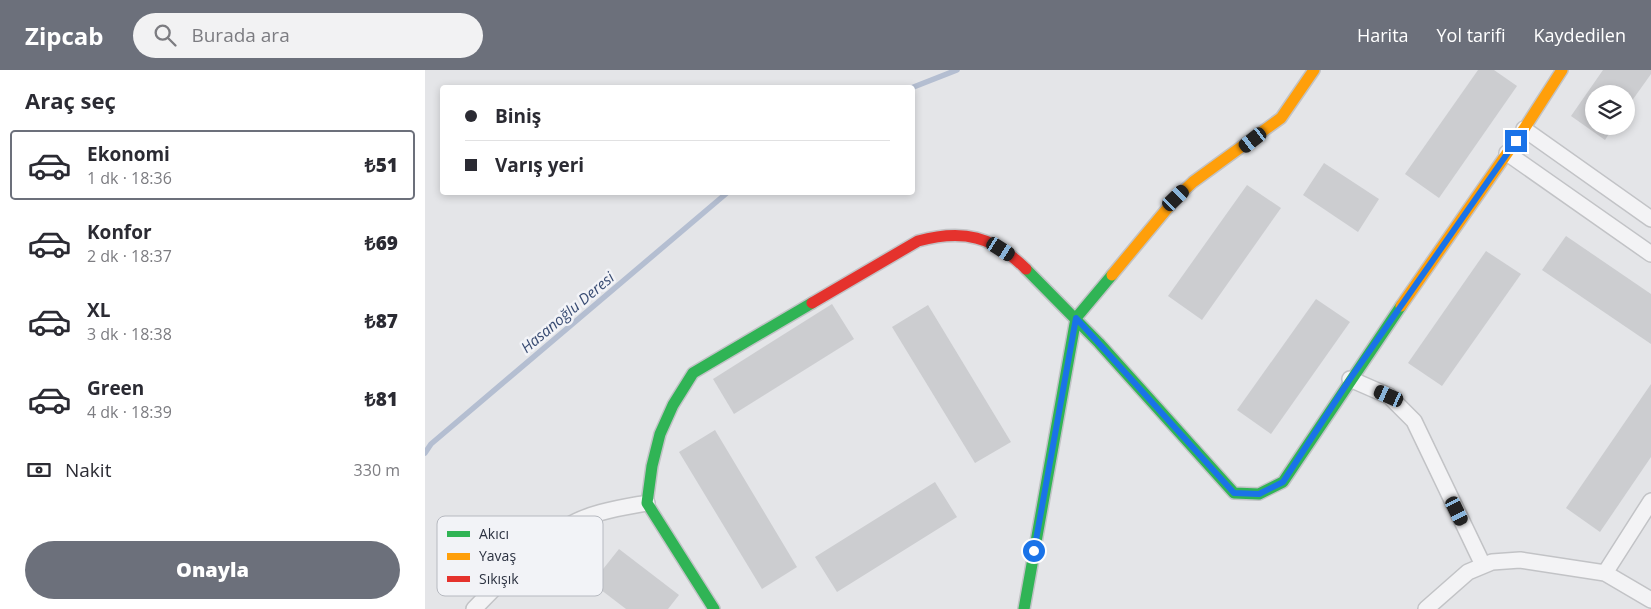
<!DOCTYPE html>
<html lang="tr">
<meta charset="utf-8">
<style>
:root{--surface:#fff;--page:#f2f2f3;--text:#2b2b33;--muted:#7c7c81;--line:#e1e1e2;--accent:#6c707b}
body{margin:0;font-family:"Open Sans",sans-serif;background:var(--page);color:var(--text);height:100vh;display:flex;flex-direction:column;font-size:19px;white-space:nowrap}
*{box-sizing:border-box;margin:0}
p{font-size:16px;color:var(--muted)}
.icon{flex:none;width:28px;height:28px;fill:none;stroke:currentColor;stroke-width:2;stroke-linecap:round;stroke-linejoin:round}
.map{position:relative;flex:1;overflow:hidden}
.details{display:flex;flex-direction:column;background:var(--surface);width:425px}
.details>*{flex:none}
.guide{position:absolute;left:15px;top:15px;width:475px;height:110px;border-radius:5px;box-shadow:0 2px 8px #0003;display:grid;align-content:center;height:110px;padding:0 25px;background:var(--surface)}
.fabs{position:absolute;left:1160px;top:15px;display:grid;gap:10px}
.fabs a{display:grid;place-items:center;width:50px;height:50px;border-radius:50%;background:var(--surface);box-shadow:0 2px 8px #0003;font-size:25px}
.end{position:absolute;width:22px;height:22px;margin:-11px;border:6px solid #1a73e8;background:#fff;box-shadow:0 0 0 2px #fff}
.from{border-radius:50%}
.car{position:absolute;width:15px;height:30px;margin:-15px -8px;border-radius:6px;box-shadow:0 0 4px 1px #0007;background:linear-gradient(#222 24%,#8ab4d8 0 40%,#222 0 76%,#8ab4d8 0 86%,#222 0)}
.guide b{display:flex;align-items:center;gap:18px;height:48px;font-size:19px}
.guide b+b{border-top:1px solid var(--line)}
.guide i{width:12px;height:12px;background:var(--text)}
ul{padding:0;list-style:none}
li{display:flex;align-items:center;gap:15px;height:70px;margin:0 10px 8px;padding:0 15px;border:2px solid transparent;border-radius:5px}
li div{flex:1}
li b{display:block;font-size:19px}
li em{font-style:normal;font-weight:800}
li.on{border-color:var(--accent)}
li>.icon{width:45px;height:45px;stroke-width:1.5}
h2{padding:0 25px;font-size:22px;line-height:60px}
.pay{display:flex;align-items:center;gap:12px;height:55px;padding:0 25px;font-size:19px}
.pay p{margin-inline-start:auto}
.cta{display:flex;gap:10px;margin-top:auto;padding:10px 25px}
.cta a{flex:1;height:58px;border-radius:30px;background:var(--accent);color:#fff;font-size:20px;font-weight:800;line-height:58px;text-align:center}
header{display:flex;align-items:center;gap:30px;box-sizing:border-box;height:70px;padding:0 25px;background:var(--accent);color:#fff}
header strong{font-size:24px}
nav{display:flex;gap:28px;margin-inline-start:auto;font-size:18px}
.search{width:350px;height:45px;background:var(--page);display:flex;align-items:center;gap:12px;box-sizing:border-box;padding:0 18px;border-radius:28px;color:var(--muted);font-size:19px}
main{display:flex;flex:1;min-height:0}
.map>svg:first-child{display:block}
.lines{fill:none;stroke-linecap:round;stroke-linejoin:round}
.stream{stroke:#b4bed1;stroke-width:5.5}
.building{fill:#cccdd0}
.street-casing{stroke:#c2c3c6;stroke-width:18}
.fast-casing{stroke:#c2c3c6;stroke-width:14}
.slow-casing{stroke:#c2c3c6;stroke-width:14}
.jam-casing{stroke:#c2c3c6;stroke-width:14}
.street{stroke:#f3f3f5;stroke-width:15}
.fast{stroke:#30b455;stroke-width:11}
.slow{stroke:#ff9f0a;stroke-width:11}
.jam{stroke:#e5322d;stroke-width:11}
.route{stroke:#1a73e8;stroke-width:6}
.labels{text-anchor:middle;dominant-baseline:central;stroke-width:5;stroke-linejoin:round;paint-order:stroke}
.water-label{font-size:15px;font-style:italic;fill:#384b72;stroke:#f2f3f7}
.key{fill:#f2f3f7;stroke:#b6b9c0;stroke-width:1}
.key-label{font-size:14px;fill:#2b3140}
</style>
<header>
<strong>Zipcab</strong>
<div class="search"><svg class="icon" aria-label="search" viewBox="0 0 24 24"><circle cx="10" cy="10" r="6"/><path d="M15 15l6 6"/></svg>Burada ara</div>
<nav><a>Harita</a><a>Yol tarifi</a><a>Kaydedilen</a></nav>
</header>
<main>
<section class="details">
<h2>Araç seç</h2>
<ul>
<li class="on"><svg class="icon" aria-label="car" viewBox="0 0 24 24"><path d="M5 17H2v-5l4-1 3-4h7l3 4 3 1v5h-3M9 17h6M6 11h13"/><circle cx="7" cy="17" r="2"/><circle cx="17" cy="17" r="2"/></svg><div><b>Ekonomi</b><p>1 dk · 18:36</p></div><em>₺51</em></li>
<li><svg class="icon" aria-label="car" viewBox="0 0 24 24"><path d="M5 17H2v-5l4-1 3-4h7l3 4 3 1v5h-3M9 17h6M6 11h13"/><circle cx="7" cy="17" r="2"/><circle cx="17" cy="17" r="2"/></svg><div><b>Konfor</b><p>2 dk · 18:37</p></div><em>₺69</em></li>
<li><svg class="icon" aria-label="car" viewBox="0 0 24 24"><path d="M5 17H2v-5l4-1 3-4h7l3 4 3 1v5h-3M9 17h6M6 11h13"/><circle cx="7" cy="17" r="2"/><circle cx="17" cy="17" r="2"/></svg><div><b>XL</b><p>3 dk · 18:38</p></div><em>₺87</em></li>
<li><svg class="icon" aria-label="car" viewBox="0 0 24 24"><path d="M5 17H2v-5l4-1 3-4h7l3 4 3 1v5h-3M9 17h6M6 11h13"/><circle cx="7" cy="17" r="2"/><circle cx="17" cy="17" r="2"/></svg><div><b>Green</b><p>4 dk · 18:39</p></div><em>₺81</em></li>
</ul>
<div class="pay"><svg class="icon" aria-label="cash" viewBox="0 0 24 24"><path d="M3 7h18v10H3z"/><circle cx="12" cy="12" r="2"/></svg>Nakit<p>330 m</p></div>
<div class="cta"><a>Onayla</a></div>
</section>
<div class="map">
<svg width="1226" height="539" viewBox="0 0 1226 539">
<rect width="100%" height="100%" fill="#e4e5e8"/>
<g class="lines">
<g class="stream">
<polyline points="486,18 532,0"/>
<polyline points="0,383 6,374 303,122"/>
</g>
</g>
<g class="building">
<polygon points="1053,0 1069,0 1092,16 1014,128 980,104"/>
<polygon points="1178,0 1226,0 1226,4 1201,39 1201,24 1169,24 1169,56 1189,56 1180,70 1146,46"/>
<polygon points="899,93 954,129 933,162 878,125"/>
<polygon points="822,115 856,138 777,250 743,226"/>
<polygon points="1141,166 1226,224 1226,274 1117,200"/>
<polygon points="1061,181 1096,204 1017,316 983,293"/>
<polygon points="891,229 925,252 846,364 812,340"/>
<polygon points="407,234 429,269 309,344 288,309"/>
<polygon points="503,235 586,372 550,393 467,257"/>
<polygon points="1226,314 1226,387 1175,462 1141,438"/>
<polygon points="290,360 372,497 337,519 254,382"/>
<polygon points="510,412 532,447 412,522 390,487"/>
<polygon points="194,479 254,525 243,539 201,539 167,513"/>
</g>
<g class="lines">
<g class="street-casing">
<g id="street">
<polyline points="1099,59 1226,149"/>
<polyline points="1082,83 1226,184"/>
<polyline points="925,309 964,326 989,351 1058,495"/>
<polyline points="1180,503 1226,431"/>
<path d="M49,539C74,513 111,475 141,457C165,442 195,438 222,433"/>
<polyline points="1001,539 1043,502 1067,492 1095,490 1180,503 1226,530"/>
</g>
</g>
<g class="fast-casing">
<g id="fast">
<polyline points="601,199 674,273 809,423 834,424 858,412 976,236"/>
<polyline points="289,539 222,433 227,396 235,364 248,335 268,303 387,233"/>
<polyline points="599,539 651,248 687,205"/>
</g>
</g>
<g class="slow-casing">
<g id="slow">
<polyline points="687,205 751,128 768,112 856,48 889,0"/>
<polyline points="976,236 1099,59 1137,0"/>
</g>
</g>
<g class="jam-casing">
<path id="jam" d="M387,233L493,171C538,159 568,166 601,199"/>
</g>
<use href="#street" class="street"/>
<use href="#fast" class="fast"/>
<use href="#slow" class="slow"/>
<use href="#jam" class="jam"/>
</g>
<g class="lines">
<polyline class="route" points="609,481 651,248 809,423 834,424 858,412 925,309 1091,71"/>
</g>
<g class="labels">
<g class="water-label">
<text transform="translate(142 242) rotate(-40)">Hasanoğlu Deresi</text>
</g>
</g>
<rect x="12" y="446" width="166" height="80" rx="8" class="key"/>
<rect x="22" y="461" width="23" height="6" fill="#30b455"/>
<rect x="22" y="483" width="23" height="7" fill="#ff9f0a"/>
<rect x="22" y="506" width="23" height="6" fill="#e5322d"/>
<g class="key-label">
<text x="54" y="469">Akıcı</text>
<text x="54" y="491">Yavaş</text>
<text x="54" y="514">Sıkışık</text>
</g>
</svg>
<div class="fabs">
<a><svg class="icon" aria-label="layers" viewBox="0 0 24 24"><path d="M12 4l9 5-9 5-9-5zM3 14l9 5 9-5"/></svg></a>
</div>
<i class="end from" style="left:609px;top:481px"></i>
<i class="end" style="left:1091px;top:71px"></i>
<i class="car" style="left:828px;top:70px;rotate:232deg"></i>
<i class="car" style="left:751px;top:128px;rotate:46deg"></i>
<i class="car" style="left:576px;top:179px;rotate:122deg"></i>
<i class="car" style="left:964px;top:326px;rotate:294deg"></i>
<i class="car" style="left:1032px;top:441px;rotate:154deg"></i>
<div class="guide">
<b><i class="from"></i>Biniş</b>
<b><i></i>Varış yeri</b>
</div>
</div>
</main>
